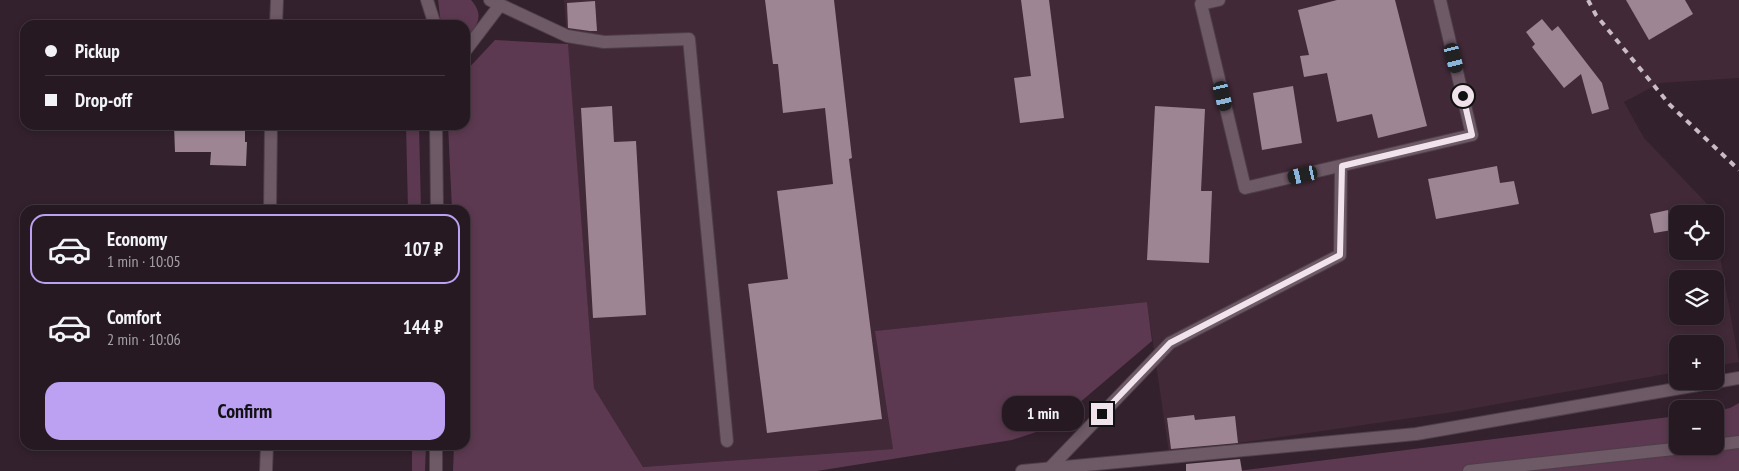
<!DOCTYPE html>
<meta charset="utf-8">
<style>
:root{--surface:#261922;--page:#2e222a;--text:#f1f3f6;--muted:#a4a0a5;--line:#423840;--accent:#bca0f2}
body{margin:0;font-family:"PT Sans Narrow",sans-serif;background:var(--page);color:var(--text);height:100vh;display:flex;flex-direction:column;font-size:19px;white-space:nowrap}
*{box-sizing:border-box;margin:0}
p{font-size:16px;color:var(--muted)}
.icon{flex:none;width:28px;height:28px;fill:none;stroke:currentColor;stroke-width:2;stroke-linecap:round;stroke-linejoin:round}
.map{position:relative;flex:1;overflow:hidden}
.side{position:absolute;left:20px;top:205px;width:450px;height:245px;display:flex;flex-direction:column;background:var(--surface);border-radius:15px;box-shadow:0 2px 8px #0003,0 0 0 1px var(--line)}
.side>*{flex:none}
.top-card{position:absolute;left:20px;top:20px;width:450px;height:110px;border-radius:15px;box-shadow:0 2px 8px #0003,0 0 0 1px var(--line);display:grid;align-content:center;height:110px;padding:0 25px;background:var(--surface)}
.controls{position:absolute;left:1669px;top:205px;display:grid;gap:10px}
.controls a{display:grid;place-items:center;width:55px;height:55px;border-radius:10px;background:var(--surface);box-shadow:0 2px 8px #0003,0 0 0 1px var(--line);font-size:25px}
.end{position:absolute;width:22px;height:22px;margin:-11px;border:6px solid #f0e3eb;background:#111;box-shadow:0 0 0 2px #111}
.from{border-radius:50%}
.bubble{position:absolute;height:35px;border-radius:15px;background:var(--surface);box-shadow:0 2px 8px #0003,0 0 0 1px var(--line);font-size:16px;font-weight:800;line-height:35px;text-align:center}
.car{position:absolute;width:15px;height:30px;margin:-15px -8px;border-radius:6px;box-shadow:0 0 4px 1px #0007;background:linear-gradient(#222 24%,#8ab4d8 0 40%,#222 0 76%,#8ab4d8 0 86%,#222 0)}
.top-card b{display:flex;align-items:center;gap:18px;height:48px;font-size:19px}
.top-card b+b{border-top:1px solid var(--line)}
.top-card i{width:12px;height:12px;background:var(--text)}
ul{padding:9px 0 0;list-style:none}
li{display:flex;align-items:center;gap:15px;height:70px;margin:0 10px 8px;padding:0 15px;border:2px solid transparent;border-radius:15px}
li div{flex:1}
li b{display:block;font-size:19px}
li em{font-style:normal;font-weight:800}
li.selected{border-color:var(--accent)}
li>.icon{width:45px;height:45px;stroke-width:1.5}
.button{display:flex;gap:10px;margin-top:auto;padding:10px 25px}
.button a{flex:1;height:58px;border-radius:15px;background:var(--accent);color:#111;font-size:20px;font-weight:800;line-height:58px;text-align:center}
.map>svg:first-child{display:block}
.built{fill:#412938;fill-rule:evenodd}
.green{fill:#5c3950}
.building{fill:#9d8594}
.lines{fill:none;stroke-linecap:round;stroke-linejoin:round}
.minor-casing{stroke:#4d3e48;stroke-width:14}
.minor{stroke:#6e5966;stroke-width:12}
.rail{stroke:#cabcc5;stroke-width:4;stroke-dasharray:6 6;stroke-linecap:butt}
.route{stroke:#f0e3eb;stroke-width:6}
</style>
<div class="map">
<svg width="1739" height="471" viewBox="0 0 1739 471">
<rect width="100%" height="100%" fill="#33212d"/>
<path class="built" d="M564,0H1739V78L1660,83L1624,102L1644,138L1711,208L1712,214H1678V251H1715V228L1739,362L1715,366V344H1678L1677,372L1453,412L1169,453L1147,302L876,331L894,449L643,467L594,388ZM1678,279H1715V316H1678Z"/>
<g class="green">
<path d="M438,0H471C486,17 476,26 465,41V25H441Z"/>
<polygon points="495,40 568,44 594,388 643,467 893,449 875,331 1147,302 1152,341 1051,427 1012,440 817,471 453,471 454,445 465,445 465,210 452,210 448,125 465,125 465,72"/>
<polygon points="406,125 419,125 421,210 408,210"/>
<polygon points="1739,403 1739,471 1237,471 1677,416 1678,446 1715,446 1715,411 1730,408"/>
<polygon points="412,445 426,445 425,471 412,471"/>
</g>
<g class="building">
<polygon points="765,0 834,0 852,158 849,159 882,419 767,433 748,284 788,279 777,191 833,184 825,108 783,113 778,64 773,64"/>
<polygon points="1021,0 1049,0 1064,118 1020,123 1014,78 1031,76"/>
<polygon points="1337,0 1395,0 1427,126 1378,138 1372,114 1337,122 1327,73 1304,77 1300,56 1309,55 1298,10"/>
<polygon points="1626,0 1685,0 1693,14 1649,40"/>
<polygon points="595,1 597,31 590,31 568,28 567,3"/>
<polygon points="1542,19 1552,31 1558,26 1602,83 1609,109 1592,114 1581,74 1564,88 1532,47 1535,44 1526,32"/>
<polygon points="1293,86 1302,143 1262,150 1253,93"/>
<polygon points="612,106 614,142 636,141 646,315 593,318 581,108"/>
<polygon points="1155,106 1205,109 1201,191 1212,191 1209,263 1147,260"/>
<polygon points="174,125 245,125 245,142 247,142 246,166 210,165 211,152 175,152"/>
<polygon points="1497,166 1500,183 1514,181 1519,204 1436,219 1428,179"/>
<polygon points="1668,210 1672,230 1654,233 1650,214"/>
<polygon points="1194,415 1195,420 1235,416 1238,443 1171,449 1167,418"/>
<polygon points="1240,459 1242,471 1186,471 1186,464"/>
</g>
<g class="lines">
<g class="minor-casing">
<g id="minor">
<polyline points="427,0 435,25"/>
<polyline points="490,0 567,36 604,42 689,39 727,441"/>
<polyline points="1219,0 1201,4 1245,188 1472,135 1440,0"/>
<polyline points="276,25 277,0"/>
<polyline points="465,51 500,5"/>
<polyline points="436,125 437,210"/>
<polyline points="270,210 271,125"/>
<polyline points="1715,445 1739,442"/>
<polyline points="1049,469 1170,343 1340,255 1341,166"/>
<polyline points="266,471 267,445"/>
<polyline points="436,471 436,445"/>
<polyline points="1022,471 1416,434 1739,378"/>
<polyline points="1469,471 1702,446"/>
</g>
</g>
<use href="#minor" class="minor"/>
<polyline class="rail" points="1588,0 1596,15 1670,105 1739,170"/>
</g>
<g class="lines">
<polyline class="route" points="1102,414 1170,343 1340,255 1342,166 1472,135 1463,96"/>
</g>
</svg>
<div class="controls">
<a><svg class="icon" aria-label="locate" viewBox="0 0 24 24"><circle cx="12" cy="12" r="6"/><path d="M12 2v4M12 18v4M2 12h4M18 12h4"/></svg></a>
<a><svg class="icon" aria-label="layers" viewBox="0 0 24 24"><path d="M12 4l9 5-9 5-9-5zM3 14l9 5 9-5"/></svg></a>
<a>+</a>
<a>−</a>
</div>
<i class="end from" style="left:1463px;top:96px"></i>
<i class="end" style="left:1102px;top:414px"></i>
<div class="bubble" style="left:1002px;top:396px;width:82px">1 min</div>
<i class="car" style="left:1454px;top:58px;rotate:166deg"></i>
<i class="car" style="left:1223px;top:96px;rotate:167deg"></i>
<i class="car" style="left:1303px;top:175px;rotate:257deg"></i>
<div class="top-card">
<b><i class="from"></i>Pickup</b>
<b><i></i>Drop-off</b>
</div>
<section class="side">
<ul>
<li class="selected"><svg class="icon" aria-label="car" viewBox="0 0 24 24"><path d="M5 17H2v-5l4-1 3-4h7l3 4 3 1v5h-3M9 17h6M6 11h13"/><circle cx="7" cy="17" r="2"/><circle cx="17" cy="17" r="2"/></svg><div><b>Economy</b><p>1 min · 10:05</p></div><em>107 ₽</em></li>
<li><svg class="icon" aria-label="car" viewBox="0 0 24 24"><path d="M5 17H2v-5l4-1 3-4h7l3 4 3 1v5h-3M9 17h6M6 11h13"/><circle cx="7" cy="17" r="2"/><circle cx="17" cy="17" r="2"/></svg><div><b>Comfort</b><p>2 min · 10:06</p></div><em>144 ₽</em></li>
</ul>
<div class="button"><a>Confirm</a></div>
</section>
</div>
